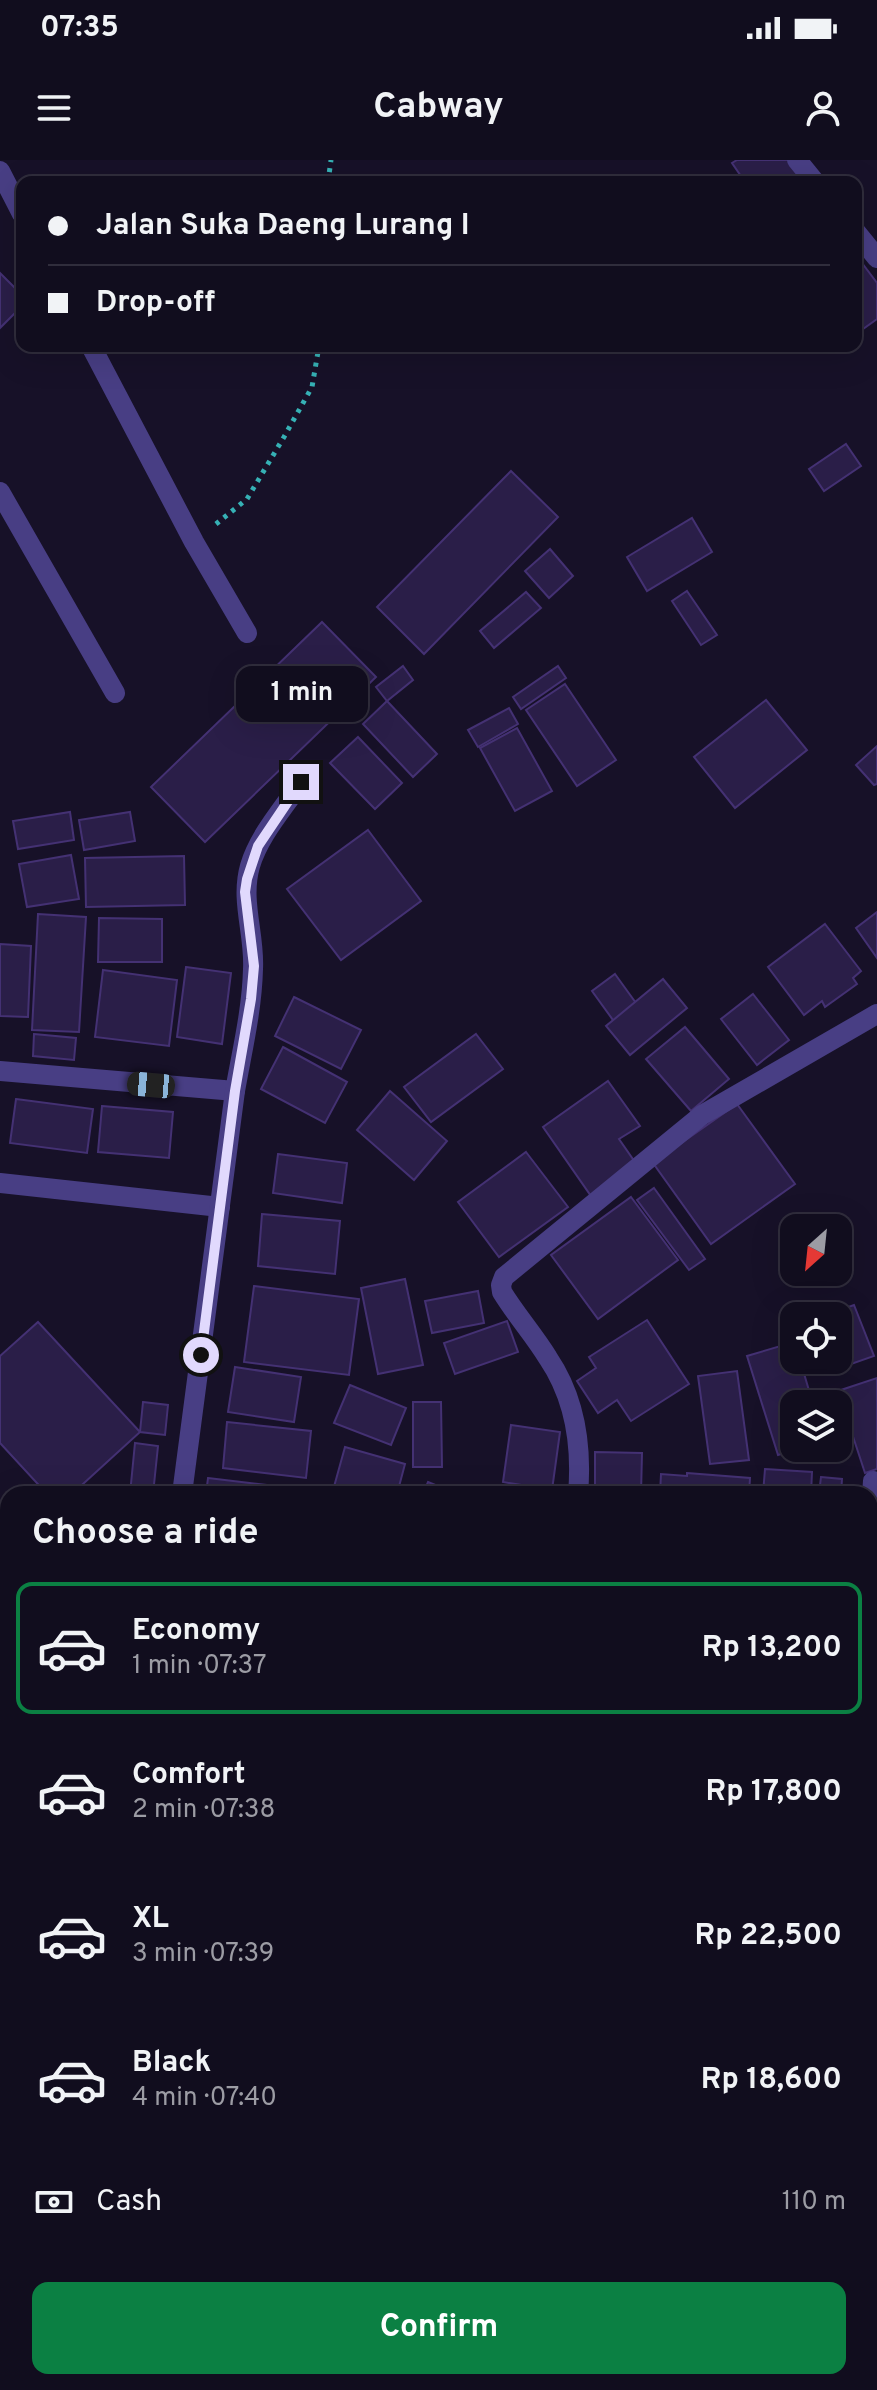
<!DOCTYPE html>
<meta charset="utf-8">
<style>
:root{--surface:#110d1e;--page:#1a1627;--text:#f1f3f6;--muted:#9c9ca4;--line:#302d3c;--accent:#0b8043}
body{margin:0;font-family:Overpass,sans-serif;background:var(--page);color:var(--text);height:100vh;display:flex;flex-direction:column;font-size:30px;white-space:nowrap}
*{box-sizing:border-box;margin:0}
p{font-size:26px;color:var(--muted)}
.icon{flex:none;width:44px;height:44px;fill:none;stroke:currentColor;stroke-width:2;stroke-linecap:round;stroke-linejoin:round}
.map{position:relative;flex:1;overflow:hidden}
.side{position:absolute;left:0px;top:1326px;width:878px;height:904px;display:flex;flex-direction:column;background:var(--surface);border-radius:24px 24px 0 0;box-shadow:0 8px 32px #0002,0 0 0 2px var(--line)}
.side>*{flex:none}
.top-card{position:absolute;left:16px;top:16px;width:846px;height:176px;border-radius:16px;box-shadow:0 8px 32px #0002,0 0 0 2px var(--line);display:grid;align-content:center;height:176px;padding:0 32px;background:var(--surface)}
.needle{width:52px;rotate:207deg}
.fabs{position:absolute;left:780px;top:1054px;display:grid;gap:16px}
.fabs a{display:grid;place-items:center;width:72px;height:72px;border-radius:16px;background:var(--surface);box-shadow:0 8px 32px #0002,0 0 0 2px var(--line);font-size:40px}
.end{position:absolute;width:36px;height:36px;margin:-18px;border:10px solid #e1d9fd;background:#111;box-shadow:0 0 0 4px #111}
.from{border-radius:50%}
.bubble{position:absolute;height:56px;border-radius:16px;background:var(--surface);box-shadow:0 8px 32px #0002,0 0 0 2px var(--line);font-size:26px;font-weight:700;line-height:56px;text-align:center}
.car{position:absolute;width:24px;height:48px;margin:-24px -12px;border-radius:10px;box-shadow:0 0 6px 2px #0007;background:linear-gradient(#222 24%,#8ab4d8 0 40%,#222 0 76%,#8ab4d8 0 86%,#222 0)}
.top-card b{display:flex;align-items:center;gap:28px;height:76px;font-size:30px}
.top-card b+b{border-top:2px solid var(--line)}
.top-card i{width:20px;height:20px;background:var(--text)}
ul{padding:0;list-style:none}
li{display:flex;align-items:center;gap:24px;height:132px;margin:0 16px 12px;padding:0 16px;border:4px solid transparent;border-radius:16px}
li div{flex:1}
li b{display:block;font-size:30px}
li em{font-style:normal;font-weight:700}
li.selected{border-color:var(--accent)}
li>.icon{width:72px;height:72px;stroke-width:1.5}
h2{padding:0 32px;font-size:36px;line-height:96px}
.pay{display:flex;align-items:center;gap:20px;height:88px;padding:0 32px;font-size:30px}
.pay p{margin-inline-start:auto}
.button{display:flex;gap:16px;margin-top:auto;padding:16px 32px}
.button a{flex:1;height:92px;border-radius:16px;background:var(--accent);color:#fff;font-size:32px;font-weight:700;line-height:92px;text-align:center}
.status{display:flex;justify-content:space-between;align-items:center;height:56px;padding:0 40px;background:var(--surface);direction:ltr}
.status svg{height:22px;fill:currentColor}
header{display:flex;justify-content:space-between;align-items:center;height:104px;padding:0 32px;background:var(--surface);font-size:36px;font-weight:700}
.map>svg:first-child{display:block}
.building{fill:#2a1e48;stroke:#443173;stroke-width:2}
.lines{fill:none;stroke-linecap:round;stroke-linejoin:round}
.path{stroke:#36b1b5;stroke-width:5;stroke-dasharray:4 6;stroke-linecap:butt}
.lane{stroke:#483e84;stroke-width:20}
.street{stroke:#483e84;stroke-width:20}
.secondary{stroke:#8575f9;stroke-width:20}
.highway{stroke:#f85a97;stroke-width:24}
.route{stroke:#e1d9fd;stroke-width:10}
</style>
<div class="status"><b>07:35</b><svg viewBox="0 0 49 12"><path d="M0 12V9h3v3zM5 12V6h3v6zM10 12V3h3v9zM15 12V0h3v12zM26 1h20v11H26zM47 4h2v5h-2z"/></svg></div>
<header><svg class="icon" aria-label="menu" viewBox="0 0 24 24"><path d="M4 6h16M4 12h16M4 18h16"/></svg>Cabway<svg class="icon" aria-label="person" viewBox="0 0 24 24"><circle cx="12" cy="8" r="4"/><path d="M4 21q1-7 8-7t8 7"/></svg></header>
<div class="map">
<svg width="877" height="2230" viewBox="0 0 877 2230">
<rect width="100%" height="100%" fill="#171128"/>
<g class="building">
<polygon points="737,0 791,0 806,22 745,22 732,3"/>
<polygon points="856,95 877,123 877,159 856,174"/>
<polygon points="0,113 22,135 22,146 0,168"/>
<polygon points="846,284 861,306 824,331 809,309"/>
<polygon points="511,311 558,357 424,494 377,447"/>
<polygon points="692,358 712,392 647,431 627,397"/>
<polygon points="550,389 573,416 549,438 525,411"/>
<polygon points="687,431 717,475 701,485 672,441"/>
<polygon points="526,432 541,448 494,488 480,471"/>
<polygon points="322,462 376,517 205,682 151,627"/>
<polygon points="403,506 413,520 387,541 376,527"/>
<polygon points="558,506 566,518 521,549 513,537"/>
<polygon points="565,524 616,600 577,626 526,550"/>
<polygon points="766,540 807,590 735,648 694,597"/>
<polygon points="387,541 437,594 413,617 363,564"/>
<polygon points="509,548 518,564 478,587 468,570"/>
<polygon points="517,568 552,631 515,651 480,588"/>
<polygon points="358,577 402,623 375,649 330,603"/>
<polygon points="877,586 877,624 874,625 856,605"/>
<polygon points="70,652 74,680 18,689 13,661"/>
<polygon points="130,652 135,681 84,690 79,660"/>
<polygon points="368,670 421,741 341,800 287,729"/>
<polygon points="71,695 79,739 27,747 19,704"/>
<polygon points="184,696 185,745 86,747 85,698"/>
<polygon points="877,752 877,798 856,768"/>
<polygon points="38,754 86,757 79,872 32,870"/>
<polygon points="99,758 162,759 162,802 98,802"/>
<polygon points="825,764 861,811 853,818 857,824 825,847 822,841 804,855 768,807"/>
<polygon points="0,784 31,786 28,857 0,856"/>
<polygon points="186,807 231,813 222,884 177,877"/>
<polygon points="103,810 177,820 169,886 95,877"/>
<polygon points="615,814 641,850 618,867 592,831"/>
<polygon points="663,819 687,848 630,895 606,866"/>
<polygon points="753,834 789,880 757,905 721,859"/>
<polygon points="294,837 361,870 341,909 275,876"/>
<polygon points="685,867 729,919 691,951 646,899"/>
<polygon points="34,874 76,878 74,900 33,896"/>
<polygon points="476,874 503,909 431,962 404,927"/>
<polygon points="283,887 347,922 325,963 261,929"/>
<polygon points="608,921 640,966 619,979 637,1005 591,1036 543,967"/>
<polygon points="390,931 447,981 414,1020 357,970"/>
<polygon points="16,939 93,949 87,993 10,983"/>
<polygon points="737,944 795,1024 711,1084 653,1003"/>
<polygon points="102,946 173,952 169,998 98,992"/>
<polygon points="526,992 568,1047 499,1097 458,1042"/>
<polygon points="278,994 347,1003 342,1043 273,1033"/>
<polygon points="654,1028 705,1099 689,1110 637,1040"/>
<polygon points="631,1037 678,1100 598,1159 551,1095"/>
<polygon points="262,1054 340,1061 335,1114 258,1106"/>
<polygon points="405,1119 423,1205 378,1214 361,1128"/>
<polygon points="254,1126 359,1139 349,1215 244,1202"/>
<polygon points="478,1131 484,1163 432,1173 425,1141"/>
<polygon points="854,1145 874,1196 834,1210 830,1200 838,1200 838,1156 823,1156"/>
<polygon points="647,1160 689,1224 631,1261 617,1240 598,1253 577,1221 596,1208 589,1197"/>
<polygon points="507,1161 518,1192 455,1214 444,1183"/>
<polygon points="38,1162 140,1272 72,1334 47,1334 0,1283 0,1196"/>
<polygon points="794,1182 794,1200 800,1200 813,1244 794,1244 794,1288 800,1288 778,1295 747,1196"/>
<polygon points="235,1207 301,1217 294,1262 228,1252"/>
<polygon points="737,1211 749,1300 710,1304 698,1216"/>
<polygon points="877,1218 877,1309 865,1313 838,1231"/>
<polygon points="350,1225 406,1248 391,1285 334,1263"/>
<polygon points="143,1242 168,1245 165,1275 140,1272"/>
<polygon points="413,1242 441,1242 442,1307 413,1307"/>
<polygon points="227,1262 311,1271 306,1318 223,1308"/>
<polygon points="511,1265 560,1272 552,1330 503,1322"/>
<polygon points="135,1283 158,1286 153,1334 130,1334"/>
<polygon points="345,1287 405,1304 397,1334 332,1334"/>
<polygon points="595,1292 642,1293 641,1334 595,1334"/>
<polygon points="765,1309 812,1312 811,1334 763,1334"/>
<polygon points="687,1313 750,1318 749,1334 660,1334 661,1314 687,1316"/>
<polygon points="821,1317 842,1319 841,1334 819,1334"/>
<polygon points="208,1318 310,1330 310,1334 206,1334"/>
<polygon points="428,1322 457,1334 423,1334"/>
<polygon points="871,1539 877,1540 877,1617 870,1616"/>
<polygon points="0,1995 8,1996 8,2037 0,2036"/>
<polygon points="0,2040 8,2041 8,2093 0,2092"/>
<polygon points="871,2046 877,2047 877,2097 870,2097"/>
<polygon points="0,2101 8,2102 8,2145 0,2143"/>
<polygon points="874,2112 877,2112 877,2161 870,2160 870,2135"/>
<polygon points="8,2217 8,2222 45,2222 74,2226 74,2230 6,2230"/>
<rect x="330" y="2222" width="53" height="8"/>
<polygon points="398,2222 455,2222 462,2223 460,2230 397,2230"/>
<polygon points="485,2222 525,2222 524,2230 484,2228"/>
<polygon points="536,2222 576,2222 575,2230 536,2230"/>
<polygon points="593,2222 617,2222 616,2230 591,2230"/>
<polygon points="635,2222 666,2222 665,2230 634,2230"/>
<polygon points="676,2222 726,2222 725,2230 675,2230"/>
<polygon points="766,2222 799,2222 798,2230 766,2230"/>
</g>
<g class="lines">
<g class="path">
<polyline points="328,22 331,0"/>
<polyline points="216,364 247,339 284,277 312,227 319,186"/>
</g>
<g class="lane">
<polyline points="797,0 815,22"/>
<polyline points="0,11 22,54"/>
<polyline points="856,72 877,98"/>
<polyline points="91,186 194,382 247,473"/>
<polyline points="0,332 115,533"/>
</g>
<g class="street">
<path d="M0,911L235,931C242,891 252,850 253,809C255,774 240,741 250,706C259,675 284,648 301,622"/>
<polyline points="0,1023 220,1047"/>
<polyline points="182,1334 235,931"/>
<path d="M578,1334C582,1287 575,1238 548,1198C534,1175 516,1155 502,1132L501,1125L504,1117L702,955L877,854"/>
<polyline points="870,1361 873,1321"/>
<polyline points="0,1978 8,1979"/>
<polyline points="256,2230 256,2222"/>
<polyline points="760,2230 761,2222"/>
</g>
<g class="secondary">
<polyline points="0,1571 8,1572"/>
<polyline points="870,1711 877,1712"/>
<polyline points="0,1802 8,1803"/>
<polyline points="870,1924 877,1925"/>
</g>
<g class="highway">
<polyline points="0,1660 8,1662"/>
<polyline points="0,1706 8,1707"/>
<polyline points="870,1782 877,1783"/>
<polyline points="870,1832 877,1833"/>
</g>
</g>
<g class="lines">
<polyline class="route" points="201,1195 235,931 251,839 254,806 245,732 247,719 258,686 301,622"/>
</g>
</svg>
<div class="fabs">
<a><svg class="needle" viewBox="-14 -14 28 28"><path d="M0-13l5 13h-10z" fill="#e53935"/><path d="M0 13l5-13h-10z" fill="#9c9ca4"/></svg></a>
<a><svg class="icon" aria-label="locate" viewBox="0 0 24 24"><circle cx="12" cy="12" r="6"/><path d="M12 2v4M12 18v4M2 12h4M18 12h4"/></svg></a>
<a><svg class="icon" aria-label="layers" viewBox="0 0 24 24"><path d="M12 4l9 5-9 5-9-5zM3 14l9 5 9-5"/></svg></a>
</div>
<i class="end from" style="left:201px;top:1195px"></i>
<i class="end" style="left:301px;top:622px"></i>
<div class="bubble" style="left:236px;top:506px;width:132px">1 min</div>
<i class="car" style="left:151px;top:925px;rotate:275deg"></i>
<div class="top-card">
<b><i class="from"></i>Jalan Suka Daeng Lurang I</b>
<b><i></i>Drop-off</b>
</div>
<section class="side">
<h2>Choose a ride</h2>
<ul>
<li class="selected"><svg class="icon" aria-label="car" viewBox="0 0 24 24"><path d="M5 17H2v-5l4-1 3-4h7l3 4 3 1v5h-3M9 17h6M6 11h13"/><circle cx="7" cy="17" r="2"/><circle cx="17" cy="17" r="2"/></svg><div><b>Economy</b><p>1 min · 07:37</p></div><em>Rp 13,200</em></li>
<li><svg class="icon" aria-label="car" viewBox="0 0 24 24"><path d="M5 17H2v-5l4-1 3-4h7l3 4 3 1v5h-3M9 17h6M6 11h13"/><circle cx="7" cy="17" r="2"/><circle cx="17" cy="17" r="2"/></svg><div><b>Comfort</b><p>2 min · 07:38</p></div><em>Rp 17,800</em></li>
<li><svg class="icon" aria-label="car" viewBox="0 0 24 24"><path d="M5 17H2v-5l4-1 3-4h7l3 4 3 1v5h-3M9 17h6M6 11h13"/><circle cx="7" cy="17" r="2"/><circle cx="17" cy="17" r="2"/></svg><div><b>XL</b><p>3 min · 07:39</p></div><em>Rp 22,500</em></li>
<li><svg class="icon" aria-label="car" viewBox="0 0 24 24"><path d="M5 17H2v-5l4-1 3-4h7l3 4 3 1v5h-3M9 17h6M6 11h13"/><circle cx="7" cy="17" r="2"/><circle cx="17" cy="17" r="2"/></svg><div><b>Black</b><p>4 min · 07:40</p></div><em>Rp 18,600</em></li>
</ul>
<div class="pay"><svg class="icon" aria-label="cash" viewBox="0 0 24 24"><path d="M3 7h18v10H3z"/><circle cx="12" cy="12" r="2"/></svg>Cash<p>110 m</p></div>
<div class="button"><a>Confirm</a></div>
</section>
</div>
